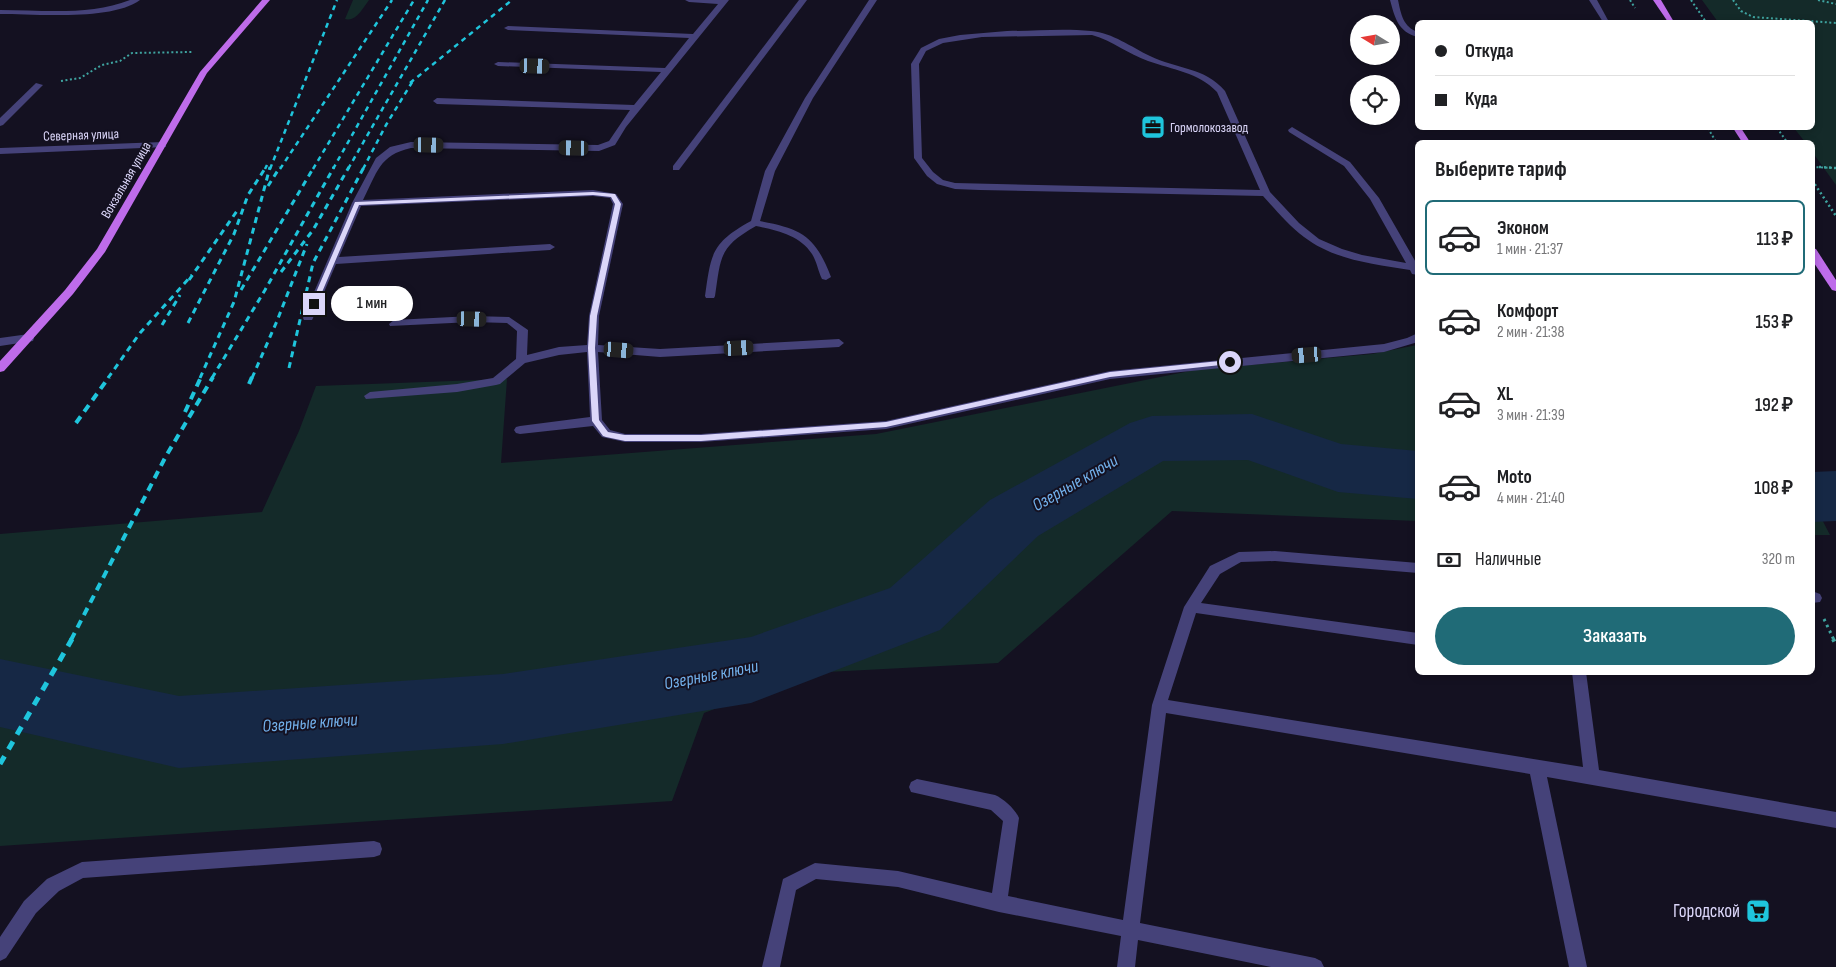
<!DOCTYPE html>
<html lang="ru">
<meta charset="utf-8">
<style>
:root{--surface:#fff;--page:#f2f2f2;--text:#202124;--muted:#757577;--line:#e0e0e0;--accent:#206b77}
body{margin:0;font-family:"Sofia Sans Condensed",sans-serif;background:var(--page);color:var(--text);height:100vh;display:flex;flex-direction:column;font-size:19px;white-space:nowrap}
*{box-sizing:border-box;margin:0}
p{font-size:16px;color:var(--muted)}
.icon{flex:none;width:28px;height:28px;fill:none;stroke:currentColor;stroke-width:2;stroke-linecap:round;stroke-linejoin:round}
.map{position:relative;flex:1;overflow:hidden}
.sheet{position:absolute;left:1415px;top:140px;width:400px;height:535px;display:flex;flex-direction:column;background:var(--surface);border-radius:8px;box-shadow:0 2px 8px #0003}
.sheet>*{flex:none}
.guide{position:absolute;left:1415px;top:20px;width:400px;height:110px;border-radius:8px;box-shadow:0 2px 8px #0003;display:grid;align-content:center;height:110px;padding:0 20px;background:var(--surface)}
.needle{width:32px;rotate:281deg}
.controls{position:absolute;left:1350px;top:15px;display:grid;gap:10px}
.controls a{display:grid;place-items:center;width:50px;height:50px;border-radius:50%;background:var(--surface);box-shadow:0 2px 8px #0003;font-size:25px}
.end{position:absolute;width:22px;height:22px;margin:-11px;border:6px solid #dbd6f9;background:#111;box-shadow:0 0 0 2px #111}
.from{border-radius:50%}
.bubble{position:absolute;height:35px;border-radius:18px;background:var(--surface);box-shadow:0 2px 8px #0003;font-size:16px;font-weight:600;line-height:35px;text-align:center}
.car{position:absolute;width:15px;height:30px;margin:-15px -8px;border-radius:6px;box-shadow:0 0 4px 1px #0007;background:linear-gradient(#222 24%,#8ab4d8 0 40%,#222 0 76%,#8ab4d8 0 86%,#222 0)}
.guide b{display:flex;align-items:center;gap:18px;height:48px;font-size:19px}
.guide b+b{border-top:1px solid var(--line)}
.guide i{width:12px;height:12px;background:var(--text)}
ul{padding:0;list-style:none}
li{display:flex;align-items:center;gap:15px;height:75px;margin:0 10px 8px;padding:0 10px;border:2px solid transparent;border-radius:8px}
li div{flex:1}
li b{display:block;font-size:19px}
li em{font-style:normal;font-weight:600}
li.current{border-color:var(--accent)}
li>.icon{width:45px;height:45px;stroke-width:1.5}
h2{padding:0 20px;font-size:22px;line-height:60px}
.pay{display:flex;align-items:center;gap:12px;height:55px;padding:0 20px;font-size:19px}
.pay p{margin-inline-start:auto}
.cta{display:flex;gap:10px;margin-top:auto;padding:10px 20px}
.cta a{flex:1;height:58px;border-radius:30px;background:var(--accent);color:#fff;font-size:20px;font-weight:600;line-height:58px;text-align:center}
.map>svg:first-child{display:block}
.green{fill:#142a29}
.lines{fill:none;stroke-linecap:round;stroke-linejoin:round}
.river{fill:#162845;fill-rule:evenodd}
.path-far3{stroke:#3fa4a0;stroke-width:2;stroke-dasharray:2 2.5;stroke-linecap:butt}
.path-far2{stroke:#3fa4a0;stroke-width:2.5;stroke-dasharray:2 3;stroke-linecap:butt}
.path-far1{stroke:#3fa4a0;stroke-width:3;stroke-dasharray:2.5 4;stroke-linecap:butt}
.path{stroke:#3fa4a0;stroke-width:4;stroke-dasharray:3 5;stroke-linecap:butt}
.minor{fill:#454279;fill-rule:evenodd}
.major{fill:#be6cea;fill-rule:evenodd}
.rail-far3{stroke:#1fc5dc;stroke-width:2.5;stroke-dasharray:5 4.5;stroke-linecap:butt}
.rail-far2{stroke:#1fc5dc;stroke-width:3;stroke-dasharray:6 5;stroke-linecap:butt}
.rail-far1{stroke:#1fc5dc;stroke-width:4;stroke-dasharray:8 6;stroke-linecap:butt}
.rail{stroke:#1fc5dc;stroke-width:5;stroke-dasharray:9 8;stroke-linecap:butt}
.route{fill:#dbd6f9}
.labels{text-anchor:middle;dominant-baseline:central;stroke-width:4;stroke-linejoin:round;paint-order:stroke}
.far-poi-label{font-size:14px;fill:#dbd6f9;stroke:#141121;text-anchor:start}
.far-street-label{font-size:14px;fill:#dbd6f9;stroke:#141121}
.water-label{font-size:18px;font-style:italic;fill:#72b0eb;stroke:#141121}
.near-poi-label{font-size:19px;fill:#dbd6f9;stroke:#141121;text-anchor:end}
</style>
<div class="map">
<svg width="1836" height="967" viewBox="0 0 1836 967">
<rect width="100%" height="100%" fill="#141121"/>
<g class="green">
<path d="M353,0H369C363,8 356,22 345,19Z"/>
<polygon points="1702,0 1836,0 1836,185 1813,153 1812,142 1805,142 1794,128 1812,128 1812,22 1718,22"/>
<polygon points="1417,345 1417,521 1172,511 998,663 808,673 704,713 672,801 0,846 0,534 262,512 299,431 316,386 507,379 501,463 876,434 1195,370 1372,354"/>
<polygon points="1813,502 1830,535 1813,535"/>
</g>
<g class="lines">
<g class="river">
<polygon points="1252,414 1341,444 1418,451 1418,499 1338,492 1248,460 1163,461 1038,536 940,630 751,703 503,744 179,768 0,727 0,659 179,696 503,674 751,637 890,588 990,500 1130,423 1152,416"/>
<polygon points="1836,471 1836,521 1812,522 1812,472"/>
</g>
<g class="path-far3">
<polyline points="1630,0 1635,8"/>
<polyline points="1691,0 1706,22"/>
<polyline points="1733,0 1741,11 1753,17 1836,23"/>
<polyline points="1818,0 1836,4"/>
<polyline points="61,81 80,78 102,65 120,61 132,53 192,52"/>
<polyline points="1708,128 1716,142"/>
<polyline points="1777,128 1787,142"/>
<polyline points="1812,167 1836,168"/>
</g>
<g class="path-far2">
<polyline points="1819,167 1836,168"/>
<polyline points="1812,180 1836,216"/>
</g>
<polyline class="path-far1" points="1824,619 1834,640"/>
<polyline class="path" points="1833,639 1836,645"/>
<g class="minor">
<path d="M130,0H140C112,21 35,14 0,14V10C42,10 90,16 130,0Z"/>
<path d="M685,0H729L626,127L615,145L599,151L411,148C379,155 377,173 363,200L593,190L616,194L623,204L599,316L598,345L660,349L839,339L844,343L839,347L660,357L598,352L602,420L610,430L625,434H701L886,421L1110,371L1384,344L1407,338L1418,333V342L1384,352L1110,379L886,429L701,442H625L602,437L593,426L520,434L516,433L514,430L516,427L520,426L590,417L587,352L559,355L525,363L500,384L496,385L457,392L366,399L364,396L370,392L457,384L493,378L516,359L517,331L507,323L472,322L390,326L389,324L394,320L472,316L509,317L528,330L527,355L559,347L587,345L589,316L613,204L610,198L593,196L361,206L339,257L550,244L555,247L550,250L336,264L313,318L312,320H304L303,318L352,203L376,158L390,147L411,142L598,145L609,141L630,110L437,104L433,101L437,98L634,105L661,72L498,66L494,64L498,62L665,68L689,38L508,30L504,28L508,26L693,34L718,4L689,2Z"/>
<polygon points="799,0 807,0 679,170 673,170 673,166"/>
<path d="M869,0H877L813,98L775,171L760,221C803,229 815,236 831,277L826,280L822,279C818,271 817,262 812,254C800,235 776,230 756,226C719,247 721,256 715,296L714,298H706L705,296C711,254 711,243 751,221L765,171L805,98Z"/>
<path d="M1390,0H1398C1401,14 1403,27 1418,32V37C1398,32 1395,18 1390,0Z"/>
<polygon points="1589,0 1597,0 1609,22 1603,22"/>
<path d="M1007,31C1034,31 1063,28 1091,31C1113,33 1131,47 1150,56C1176,69 1205,67 1225,91L1270,192L1299,223L1319,239L1342,249L1362,255L1406,263L1370,199L1344,166L1289,132L1288,130L1292,127L1350,162L1379,198L1418,266V275L1412,274L1410,270C1373,264 1334,260 1304,237C1288,225 1276,210 1263,196L980,190L955,189L937,184L927,176L914,158L911,64L921,48L939,39L960,35ZM1092,35C1113,41 1128,54 1148,61C1173,70 1198,72 1217,92L1260,190L955,183L943,180L933,172L922,158L919,64L926,51L943,43L982,37Z"/>
<polygon points="36,83 43,85 3,125 0,126 0,118"/>
<polygon points="163,142 166,143 166,147 0,154 0,148"/>
<polygon points="29,334 33,335 34,338 33,341 0,346 0,338"/>
<path d="M1275,551L1418,563V573L1275,561L1241,562L1220,574L1201,603L1418,633V645L1196,613L1168,700L1583,767L1572,672H1586L1599,770L1836,812V828L1547,777L1587,967H1569L1530,774L1166,713L1140,923L1315,958L1321,961L1324,967H1271L1138,940L1135,967H1117L1121,936L999,912L898,887L816,879L796,890L780,967H762L783,879L815,863L898,871L992,893L1003,821L991,810L911,792L909,787L911,782L917,779L995,795C1004,799 1015,809 1019,818L1008,896L1123,920L1152,705L1184,607L1210,566L1239,552Z"/>
<polygon points="1812,591 1820,594 1822,598 1820,602 1812,603"/>
<polygon points="374,841 380,843 382,849 380,855 374,857 83,878 59,891 36,913 6,958 0,961 0,937 24,901 47,879 82,862"/>
</g>
<g class="major">
<polygon points="262,0 270,0 207,73 105,252 73,294 4,371 0,372 0,361 65,290 97,249 200,72"/>
<polygon points="1653,0 1661,0 1674,22 1668,22"/>
<polygon points="1733,128 1741,128 1750,142 1742,142"/>
<polygon points="1812,248 1816,249 1836,280 1836,291 1832,290 1812,260"/>
</g>
<g class="rail-far3">
<polyline points="410,83 512,0"/>
<polyline points="265,169 267,165"/>
<polyline points="270,169 337,0"/>
<polyline points="280,169 392,0"/>
<polyline points="313,169 414,0"/>
<polyline points="333,169 428,0"/>
<polyline points="348,169 445,0"/>
<polyline points="363,169 386,125 414,79"/>
</g>
<g class="rail-far2">
<polyline points="268,186 280,167"/>
<polyline points="281,272 313,230 349,167"/>
<polyline points="189,280 239,208"/>
<polyline points="241,290 314,167"/>
<polyline points="188,323 234,234 248,195 266,167"/>
<polyline points="162,325 180,295"/>
<polyline points="289,368 313,263 364,167"/>
<polyline points="108,378 140,333 192,275"/>
<polyline points="200,378 234,302 270,167"/>
<polyline points="212,378 265,290 334,167"/>
<polyline points="252,378 277,321 307,244"/>
</g>
<g class="rail-far1">
<polyline points="249,384 252,377"/>
<polyline points="185,412 201,377"/>
<polyline points="76,423 109,377"/>
<polyline points="71,640 166,456 213,377"/>
</g>
<polyline class="rail" points="0,764 72,639"/>
</g>
<polygon class="route" points="593,192 615,194 621,204 597,316 595,348 599,420 608,432 625,435 701,435 886,422 1110,372 1230,360 1234,362 1230,364 1110,377 886,427 701,441 625,441 606,437 603,436 592,421 588,348 590,316 615,204 611,197 593,195 359,205 317,304 314,306 311,304 355,202"/>
<defs>
<g id="office-square" transform="scale(1.25)"><rect x="-9" y="-9" width="18" height="18" rx="4" fill="#1fc5dc" stroke="#141121"/><path d="M-6-3h4V-5.5h4V-3h4V5H-6ZM-1-4.5V-3h2v-1.5ZM-6 0V1H6V0Z" fill="#111"/></g>
<g id="supermarket-square" transform="scale(1.25)"><rect x="-9" y="-9" width="18" height="18" rx="4" fill="#1fc5dc" stroke="#141121"/><path d="M-6-5.5h2.5l.6 2H6L4.5 2H-2.5L-4.4-4H-6ZM-1.5 3.2a1.3 1.3 0 1 0 .1 0ZM3 3.2a1.3 1.3 0 1 0 .1 0Z" fill="#111"/></g>
</defs>
<g fill-rule="evenodd">
<use href="#office-square" x="1153" y="127"/>
<use href="#supermarket-square" x="1758" y="911"/>
</g>
<g class="labels">
<g class="far-poi-label">
<text x="1170" y="127">Гормолокозавод</text>
</g>
<g class="far-street-label">
<text transform="translate(81 135) rotate(-2)">Северная улица</text>
<text transform="translate(126 180) rotate(-60)">Вокзальная улица</text>
</g>
<g class="water-label">
<text transform="translate(1075 483) rotate(-30)">Озерные ключи</text>
<text transform="translate(711 675) rotate(-11)">Озерные ключи</text>
<text transform="translate(310 723) rotate(-4)">Озерные ключи</text>
</g>
<g class="near-poi-label">
<text x="1740" y="911">Городской</text>
</g>
</g>
</svg>
<div class="controls">
<a><svg class="needle" viewBox="-14 -14 28 28"><path d="M0-13l5 13h-10z" fill="#e53935"/><path d="M0 13l5-13h-10z" fill="#757577"/></svg></a>
<a><svg class="icon" aria-label="locate" viewBox="0 0 24 24"><circle cx="12" cy="12" r="6"/><path d="M12 2v4M12 18v4M2 12h4M18 12h4"/></svg></a>
</div>
<i class="end from" style="left:1230px;top:362px"></i>
<i class="end" style="left:314px;top:304px"></i>
<div class="bubble" style="left:331px;top:286px;width:82px">1 мин</div>
<i class="car" style="left:535px;top:66px;rotate:92deg"></i>
<i class="car" style="left:429px;top:145px;rotate:91deg"></i>
<i class="car" style="left:574px;top:148px;rotate:271deg"></i>
<i class="car" style="left:472px;top:319px;rotate:92deg"></i>
<i class="car" style="left:739px;top:348px;rotate:87deg"></i>
<i class="car" style="left:619px;top:350px;rotate:95deg"></i>
<i class="car" style="left:1307px;top:355px;rotate:265deg"></i>
<div class="guide">
<b><i class="from"></i>Откуда</b>
<b><i></i>Куда</b>
</div>
<section class="sheet">
<h2>Выберите тариф</h2>
<ul>
<li class="current"><svg class="icon" aria-label="car" viewBox="0 0 24 24"><path d="M5 17H2v-5l4-1 3-4h7l3 4 3 1v5h-3M9 17h6M6 11h13"/><circle cx="7" cy="17" r="2"/><circle cx="17" cy="17" r="2"/></svg><div><b>Эконом</b><p>1 мин · 21:37</p></div><em>113 ₽</em></li>
<li><svg class="icon" aria-label="car" viewBox="0 0 24 24"><path d="M5 17H2v-5l4-1 3-4h7l3 4 3 1v5h-3M9 17h6M6 11h13"/><circle cx="7" cy="17" r="2"/><circle cx="17" cy="17" r="2"/></svg><div><b>Комфорт</b><p>2 мин · 21:38</p></div><em>153 ₽</em></li>
<li><svg class="icon" aria-label="car" viewBox="0 0 24 24"><path d="M5 17H2v-5l4-1 3-4h7l3 4 3 1v5h-3M9 17h6M6 11h13"/><circle cx="7" cy="17" r="2"/><circle cx="17" cy="17" r="2"/></svg><div><b>XL</b><p>3 мин · 21:39</p></div><em>192 ₽</em></li>
<li><svg class="icon" aria-label="car" viewBox="0 0 24 24"><path d="M5 17H2v-5l4-1 3-4h7l3 4 3 1v5h-3M9 17h6M6 11h13"/><circle cx="7" cy="17" r="2"/><circle cx="17" cy="17" r="2"/></svg><div><b>Moto</b><p>4 мин · 21:40</p></div><em>108 ₽</em></li>
</ul>
<div class="pay"><svg class="icon" aria-label="cash" viewBox="0 0 24 24"><path d="M3 7h18v10H3z"/><circle cx="12" cy="12" r="2"/></svg>Наличные<p>320 m</p></div>
<div class="cta"><a>Заказать</a></div>
</section>
</div>
